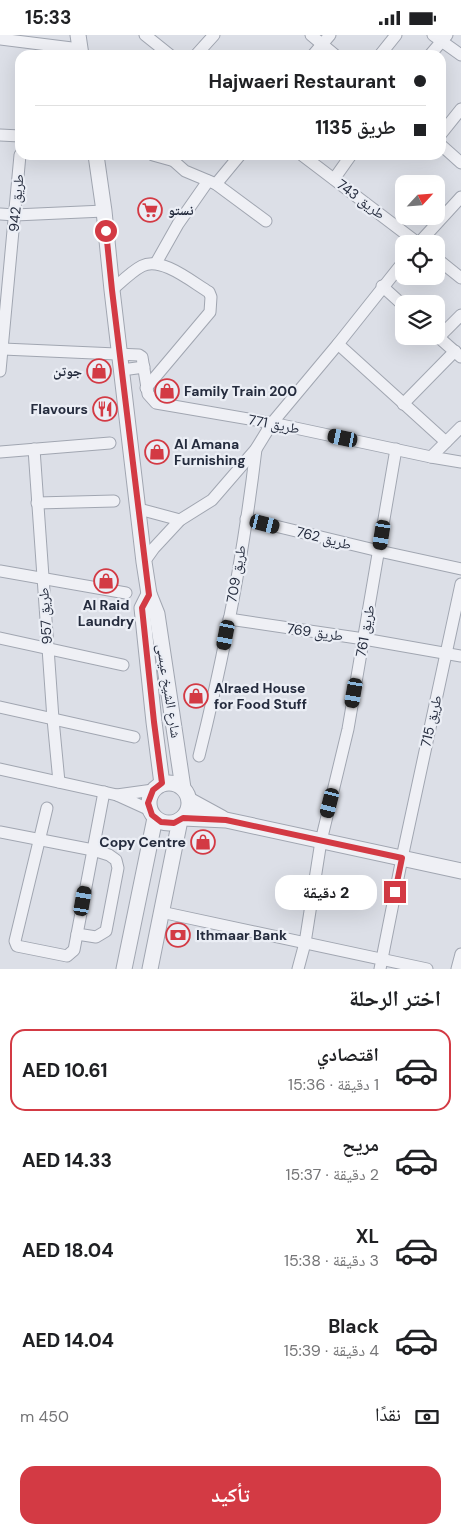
<!DOCTYPE html>
<html lang="ar">
<meta charset="utf-8">
<style>
:root{--surface:#fff;--page:#f2f2f2;--text:#202124;--muted:#757577;--line:#e0e0e0;--accent:#d33a44}
body{margin:0;font-family:"DM Sans","Noto Naskh Arabic",sans-serif;background:var(--page);color:var(--text);direction:rtl;height:100vh;display:flex;flex-direction:column;font-size:19px;white-space:nowrap}
*{box-sizing:border-box;margin:0}
p{font-size:16px;color:var(--muted)}
.icon{flex:none;width:28px;height:28px;fill:none;stroke:currentColor;stroke-width:2;stroke-linecap:round;stroke-linejoin:round}
.map{position:relative;height:934px;overflow:hidden;direction:ltr}
.side{display:flex;flex-direction:column;background:var(--surface);flex:1}
.side>*{flex:none}
.banner{position:absolute;left:15px;top:15px;width:431px;height:110px;border-radius:15px;box-shadow:0 5px 20px #0002;direction:rtl;display:grid;align-content:center;height:110px;padding:0 20px;background:var(--surface)}
.needle{width:32px;rotate:64deg}
.fabs{position:absolute;left:395px;top:140px;display:grid;gap:10px}
.fabs a{display:grid;place-items:center;width:50px;height:50px;border-radius:10px;background:var(--surface);box-shadow:0 5px 20px #0002;font-size:25px}
.end{position:absolute;width:22px;height:22px;margin:-11px;border:6px solid #d33a44;background:#fff;box-shadow:0 0 0 2px #fff}
.from{border-radius:50%}
.bubble{position:absolute;height:35px;border-radius:15px;background:var(--surface);box-shadow:0 5px 20px #0002;font-size:16px;font-weight:800;line-height:35px;text-align:center;direction:rtl}
.car{position:absolute;width:15px;height:30px;margin:-15px -8px;border-radius:6px;box-shadow:0 0 4px 1px #0007;background:linear-gradient(#222 24%,#8ab4d8 0 40%,#222 0 76%,#8ab4d8 0 86%,#222 0)}
.banner b{display:flex;align-items:center;gap:18px;height:48px;font-size:19px}
.banner b+b{border-top:1px solid var(--line)}
.banner i{width:12px;height:12px;background:var(--text)}
ul{padding:0;list-style:none}
li{display:flex;align-items:center;gap:15px;height:82px;margin:0 10px 8px;padding:0 10px;border:2px solid transparent;border-radius:15px}
li div{flex:1}
li b{display:block;font-size:19px}
li em{font-style:normal;font-weight:800}
li.selected{border-color:var(--accent)}
li>.icon{width:45px;height:45px;stroke-width:1.5}
h2{padding:0 20px;font-size:22px;line-height:60px}
.pay{display:flex;align-items:center;gap:12px;height:55px;padding:0 20px;font-size:19px}
.pay p{margin-inline-start:auto}
.cta{display:flex;gap:10px;margin-top:auto;padding:10px 20px}
.cta a{flex:1;height:58px;border-radius:15px;background:var(--accent);color:#fff;font-size:20px;font-weight:800;line-height:58px;text-align:center}
.status{display:flex;justify-content:space-between;align-items:center;height:35px;padding:0 25px;background:var(--surface);direction:ltr}
.status svg{height:14px;fill:currentColor}
.map>svg:first-child{display:block}
.lines{fill:none;stroke-linecap:round;stroke-linejoin:round}
.minor-casing{stroke:#a1a6b1;stroke-width:13}
.tertiary-casing{stroke:#a1a6b1;stroke-width:17}
.minor{stroke:#eff0f5;stroke-width:11}
.tertiary{stroke:#eff0f5;stroke-width:15}
.route{stroke:#d33a44;stroke-width:6}
.labels{text-anchor:middle;dominant-baseline:central;stroke-width:4.5;stroke-linejoin:round;paint-order:stroke}
.street-label{font-size:14px;fill:#252c3e;stroke:#ebeef5}
.poi-label{font-size:14px;font-weight:bold;fill:#252c3e;stroke:#ebeef5;text-anchor:start}
</style>
<div class="status"><b>15:33</b><svg viewBox="0 0 49 12"><path d="M0 12V9h3v3zM5 12V6h3v6zM10 12V3h3v9zM15 12V0h3v12zM26 1h20v11H26zM47 4h2v5h-2z"/></svg></div>
<div class="map">
<svg width="461" height="934" viewBox="0 0 461 934">
<rect width="100%" height="100%" fill="#dcdfe7"/>
<g class="lines">
<g class="minor-casing">
<g id="minor">
<polyline points="145,0 170,20"/>
<polyline points="311,0 335,20"/>
<polyline points="433,0 461,20"/>
<polyline points="0,4 80,14"/>
<polyline points="196,20 214,0"/>
<polyline points="313,20 330,0"/>
<polyline points="380,20 396,0"/>
<polyline points="430,20 447,0"/>
<polyline points="441,99 461,74"/>
<polyline points="0,100 20,101"/>
<polyline points="441,110 461,128"/>
<polyline points="153,120 171,125"/>
<polyline points="167,120 185,136 216,149 266,186"/>
<polyline points="302,120 419,209"/>
<polyline points="334,144 351,120"/>
<polyline points="216,149 240,120"/>
<polyline points="0,179 15,180 104,176"/>
<polyline points="418,209 461,162"/>
<polyline points="436,223 461,243"/>
<polyline points="156,228 178,189 208,146"/>
<polyline points="382,251 404,271"/>
<path d="M112,255C121,247 132,236 142,231C161,221 192,247 209,257L211,262L210,277L146,353"/>
<polyline points="436,300 461,322"/>
<polyline points="439,302 461,280"/>
<polyline points="338,309 446,407"/>
<polyline points="3,314 139,320 142,322 148,359 156,368 272,388 431,422 461,427"/>
<polyline points="122,335 144,332"/>
<polyline points="0,336 20,120"/>
<polyline points="403,369 455,316"/>
<polyline points="34,414 53,684 59,747"/>
<polyline points="0,417 110,408"/>
<polyline points="431,422 461,392"/>
<polyline points="37,468 114,466"/>
<polyline points="139,474 180,485"/>
<polyline points="246,484 379,516 461,534"/>
<polyline points="144,527 154,513 180,485 212,465 256,414 272,388 338,309 404,226"/>
<polyline points="0,536 126,558"/>
<polyline points="229,584 364,604 461,621"/>
<polyline points="0,603 123,630"/>
<polyline points="0,672 134,702"/>
<path d="M199,721C224,621 244,516 256,414"/>
<polyline points="0,734 117,760 150,775"/>
<polyline points="117,760 153,755"/>
<polyline points="47,773 15,906 17,911 67,921 74,915 104,757"/>
<polyline points="0,797 93,815 109,820 116,825 118,833 106,896 96,902 77,899"/>
<polyline points="161,877 427,934"/>
<polyline points="298,934 305,908 321,806 348,694 396,414"/>
<polyline points="380,934 402,823 461,549"/>
<polyline points="457,934 461,919"/>
</g>
</g>
<g class="tertiary-casing">
<g id="tertiary">
<polyline points="78,0 81,20"/>
<polyline points="96,120 104,176 112,255 144,527 149,559 157,579 183,753"/>
<polyline points="149,559 142,573 154,687 162,749"/>
<circle cx="169" cy="768" r="20"/>
<polyline points="189,765 222,783"/>
<polyline points="183,783 226,785 461,836"/>
<polyline points="124,934 155,783"/>
<polyline points="150,934 180,785"/>
</g>
</g>
<use href="#minor" class="minor"/>
<use href="#tertiary" class="tertiary"/>
</g>
<g class="lines">
<polyline class="route" points="106,196 112,255 149,560 142,573 154,687 162,748 153,755 148,768 152,780 161,787 174,788 183,783 226,785 402,823 395,857"/>
</g>
<defs>
<g id="supermarket-ring" transform="scale(1.25)"><circle r="9.5" fill="#ebeef5" stroke="#d33a44" stroke-width="1.5"/><path d="M-6-5.5h2.5l.6 2H6L4.5 2H-2.5L-4.4-4H-6ZM-1.5 3.2a1.3 1.3 0 1 0 .1 0ZM3 3.2a1.3 1.3 0 1 0 .1 0Z" fill="#d33a44"/></g>
<g id="shop-ring" transform="scale(1.25)"><circle r="9.5" fill="#ebeef5" stroke="#d33a44" stroke-width="1.5"/><path d="M-5-2.5h2.3a2.7 3.5 0 0 1 5.4 0H5L5.5 6h-11ZM-1.5-2.5h3a1.5 2.3 0 0 0-3 0Z" fill="#d33a44"/></g>
<g id="restaurant-ring" transform="scale(1.25)"><circle r="9.5" fill="#ebeef5" stroke="#d33a44" stroke-width="1.5"/><path d="M-5-6h1v4h1v-4h1v4h1v-4h1v5L-1.5 .5V6h-2V.5L-5-1ZM5-6V6H3V1.5H1.5Q1.5-4 5-6Z" fill="#d33a44"/></g>
<g id="bank-ring" transform="scale(1.25)"><circle r="9.5" fill="#ebeef5" stroke="#d33a44" stroke-width="1.5"/><path d="M-6-4H6V4H-6ZM0-2.3a2.3 2.3 0 1 0 0 4.6a2.3 2.3 0 1 0 0-4.6Z" fill="#d33a44"/></g>
</defs>
<g fill-rule="evenodd">
<use href="#supermarket-ring" x="150" y="175"/>
<use href="#shop-ring" x="99" y="336"/>
<use href="#shop-ring" x="167" y="356"/>
<use href="#restaurant-ring" x="105" y="374"/>
<use href="#shop-ring" x="157" y="417"/>
<use href="#shop-ring" x="106" y="546"/>
<use href="#shop-ring" x="196" y="661"/>
<use href="#shop-ring" x="203" y="807"/>
<use href="#bank-ring" x="178" y="900"/>
</g>
<g class="labels">
<g class="street-label">
<text transform="translate(361 164) rotate(37)">طريق 743</text>
<text transform="translate(16 168) rotate(-85)">طريق 942</text>
<text transform="translate(274 389) rotate(11)">طريق 771</text>
<text transform="translate(324 503) rotate(14)">طريق 762</text>
<text transform="translate(236 539) rotate(-80)">طريق 709</text>
<text transform="translate(45 581) rotate(-94)">طريق 957</text>
<text transform="translate(365 596) rotate(-80)">طريق 761</text>
<text transform="translate(315 597) rotate(8)">طريق 769</text>
<text transform="translate(169 656) rotate(81)">شارع الشيخ عيسى</text>
<text transform="translate(431 686) rotate(-77)">طريق 715</text>
</g>
<g class="poi-label">
<text x="168" y="175">نستو</text>
<text x="82" y="336" text-anchor="end">جوتن</text>
<text x="184" y="356">Family Train 200</text>
<text x="88" y="374" text-anchor="end">Flavours</text>
<text x="174" y="409">Al Amana<tspan x="174" dy="16">Furnishing</tspan></text>
<text x="106" y="570" text-anchor="middle">Al Raid<tspan x="106" dy="16">Laundry</tspan></text>
<text x="214" y="653">Alraed House<tspan x="214" dy="16">for Food Stuff</tspan></text>
<text x="186" y="807" text-anchor="end">Copy Centre</text>
<text x="196" y="900">Ithmaar Bank</text>
</g>
</g>
</svg>
<div class="fabs">
<a><svg class="needle" viewBox="-14 -14 28 28"><path d="M0-13l5 13h-10z" fill="#e53935"/><path d="M0 13l5-13h-10z" fill="#757577"/></svg></a>
<a><svg class="icon" aria-label="locate" viewBox="0 0 24 24"><circle cx="12" cy="12" r="6"/><path d="M12 2v4M12 18v4M2 12h4M18 12h4"/></svg></a>
<a><svg class="icon" aria-label="layers" viewBox="0 0 24 24"><path d="M12 4l9 5-9 5-9-5zM3 14l9 5 9-5"/></svg></a>
</div>
<i class="end from" style="left:106px;top:196px"></i>
<i class="end" style="left:395px;top:857px"></i>
<div class="bubble" style="left:275px;top:840px;width:102px">2 دقيقة</div>
<i class="car" style="left:343px;top:403px;rotate:282deg"></i>
<i class="car" style="left:265px;top:489px;rotate:104deg"></i>
<i class="car" style="left:382px;top:500px;rotate:189deg"></i>
<i class="car" style="left:226px;top:600px;rotate:191deg"></i>
<i class="car" style="left:354px;top:658px;rotate:190deg"></i>
<i class="car" style="left:330px;top:768px;rotate:194deg"></i>
<i class="car" style="left:83px;top:866px;rotate:10deg"></i>
<div class="banner">
<b><i class="from"></i>Hajwaeri Restaurant</b>
<b><i></i>طريق 1135</b>
</div>
</div>
<section class="side">
<h2>اختر الرحلة</h2>
<ul>
<li class="selected"><svg class="icon" aria-label="car" viewBox="0 0 24 24"><path d="M5 17H2v-5l4-1 3-4h7l3 4 3 1v5h-3M9 17h6M6 11h13"/><circle cx="7" cy="17" r="2"/><circle cx="17" cy="17" r="2"/></svg><div><b>اقتصادي</b><p>1 دقيقة · 15:36</p></div><em>AED 10.61</em></li>
<li><svg class="icon" aria-label="car" viewBox="0 0 24 24"><path d="M5 17H2v-5l4-1 3-4h7l3 4 3 1v5h-3M9 17h6M6 11h13"/><circle cx="7" cy="17" r="2"/><circle cx="17" cy="17" r="2"/></svg><div><b>مريح</b><p>2 دقيقة · 15:37</p></div><em>AED 14.33</em></li>
<li><svg class="icon" aria-label="car" viewBox="0 0 24 24"><path d="M5 17H2v-5l4-1 3-4h7l3 4 3 1v5h-3M9 17h6M6 11h13"/><circle cx="7" cy="17" r="2"/><circle cx="17" cy="17" r="2"/></svg><div><b>XL</b><p>3 دقيقة · 15:38</p></div><em>AED 18.04</em></li>
<li><svg class="icon" aria-label="car" viewBox="0 0 24 24"><path d="M5 17H2v-5l4-1 3-4h7l3 4 3 1v5h-3M9 17h6M6 11h13"/><circle cx="7" cy="17" r="2"/><circle cx="17" cy="17" r="2"/></svg><div><b>Black</b><p>4 دقيقة · 15:39</p></div><em>AED 14.04</em></li>
</ul>
<div class="pay"><svg class="icon" aria-label="cash" viewBox="0 0 24 24"><path d="M3 7h18v10H3z"/><circle cx="12" cy="12" r="2"/></svg>نقدًا<p>450 m</p></div>
<div class="cta"><a>تأكيد</a></div>
</section>
